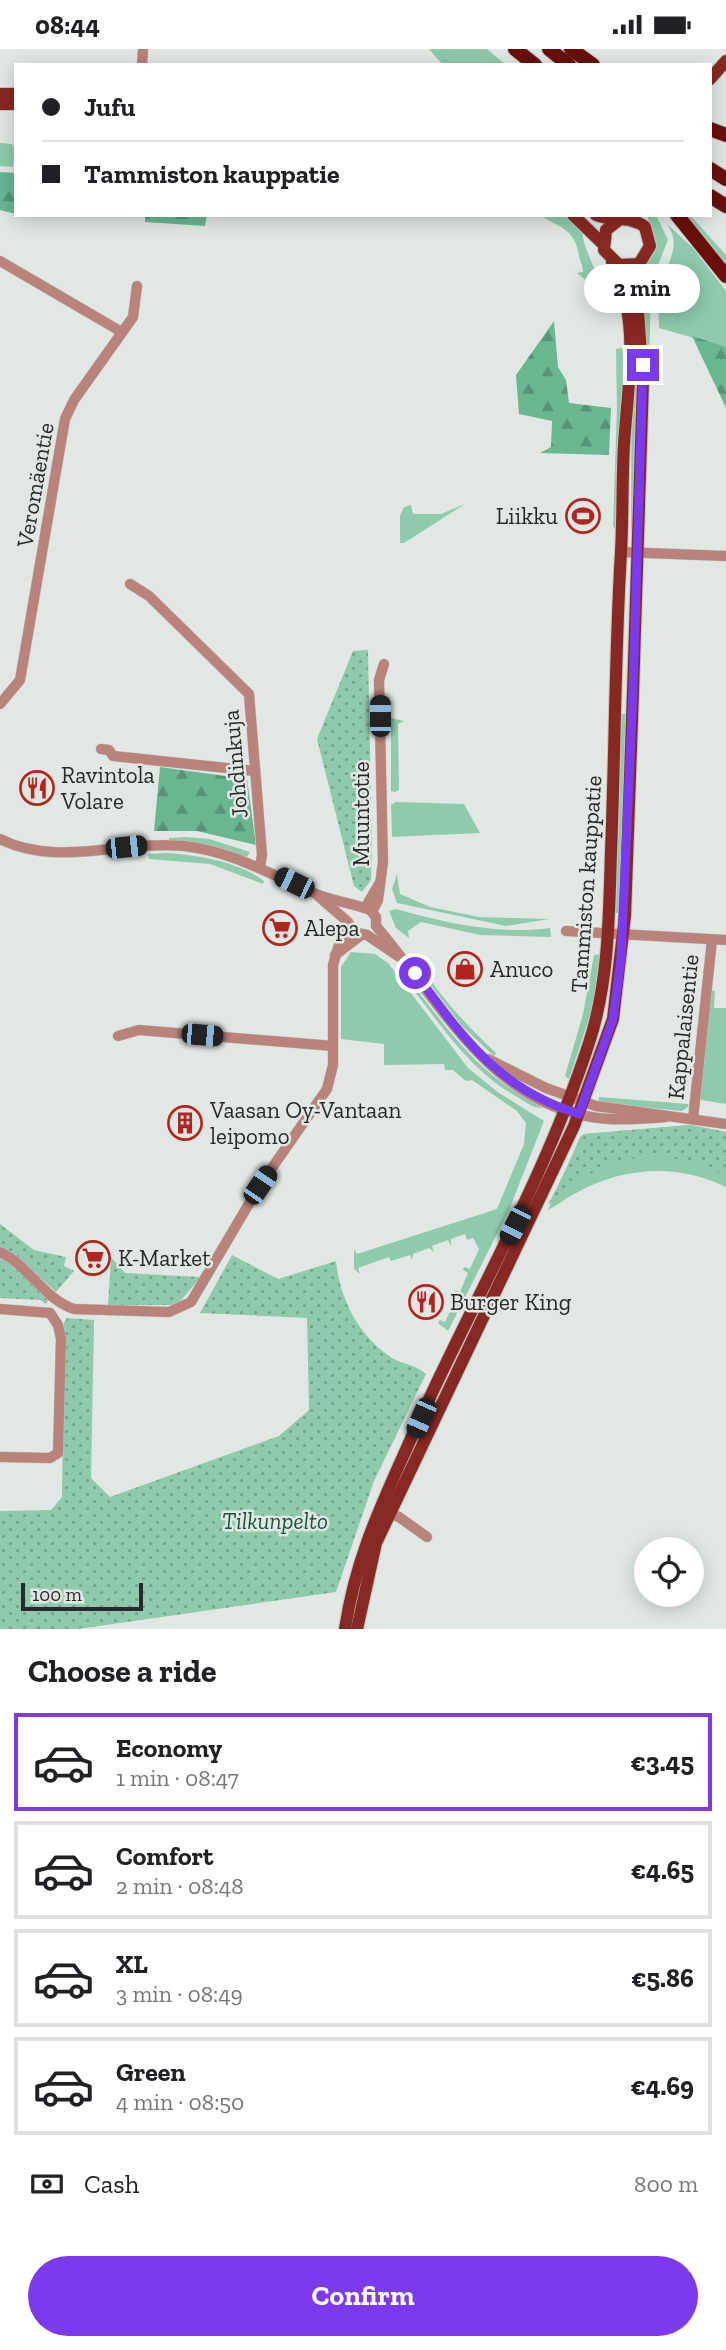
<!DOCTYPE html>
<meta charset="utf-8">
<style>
:root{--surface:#fff;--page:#f6f6f6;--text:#202124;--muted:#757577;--line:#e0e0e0;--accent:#7c3aed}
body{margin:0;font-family:"Zilla Slab",serif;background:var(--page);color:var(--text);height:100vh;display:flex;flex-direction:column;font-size:26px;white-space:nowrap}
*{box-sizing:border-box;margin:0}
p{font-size:23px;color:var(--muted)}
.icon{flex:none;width:38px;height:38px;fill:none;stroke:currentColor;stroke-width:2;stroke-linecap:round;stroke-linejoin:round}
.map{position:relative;height:1580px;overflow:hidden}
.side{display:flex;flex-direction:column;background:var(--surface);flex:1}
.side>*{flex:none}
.guide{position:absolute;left:14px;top:14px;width:698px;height:154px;border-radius:0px;box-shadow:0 4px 18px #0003;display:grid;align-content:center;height:154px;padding:0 28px;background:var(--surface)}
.controls{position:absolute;left:634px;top:1488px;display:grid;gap:14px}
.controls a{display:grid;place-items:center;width:70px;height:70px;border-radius:50%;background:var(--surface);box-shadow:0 4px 18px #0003;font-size:35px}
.scale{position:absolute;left:21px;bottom:18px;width:122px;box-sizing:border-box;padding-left:7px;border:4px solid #282a29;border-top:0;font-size:19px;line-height:24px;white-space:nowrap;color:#282a29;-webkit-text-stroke:5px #e1e8e4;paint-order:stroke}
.end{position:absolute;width:32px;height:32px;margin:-16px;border:9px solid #7c3aed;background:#fff;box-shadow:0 0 0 4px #fff}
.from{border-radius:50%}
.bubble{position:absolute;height:49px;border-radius:24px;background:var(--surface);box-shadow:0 4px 18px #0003;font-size:23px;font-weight:700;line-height:49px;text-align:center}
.car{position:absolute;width:21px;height:42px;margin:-21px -10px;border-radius:9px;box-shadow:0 0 5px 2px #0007;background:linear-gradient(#222 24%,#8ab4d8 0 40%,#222 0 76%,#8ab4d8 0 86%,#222 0)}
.guide b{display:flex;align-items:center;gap:24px;height:66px;font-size:26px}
.guide b+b{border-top:2px solid var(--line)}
.guide i{width:18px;height:18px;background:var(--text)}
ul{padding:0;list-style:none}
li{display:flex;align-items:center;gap:21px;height:98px;margin:0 14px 10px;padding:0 14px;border:4px solid var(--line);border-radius:0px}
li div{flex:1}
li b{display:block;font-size:26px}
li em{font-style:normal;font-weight:700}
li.current{border-color:var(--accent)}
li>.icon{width:63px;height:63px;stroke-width:1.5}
h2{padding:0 28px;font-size:32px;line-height:84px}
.pay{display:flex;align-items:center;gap:18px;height:77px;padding:0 28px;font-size:26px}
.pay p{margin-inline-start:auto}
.cta{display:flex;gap:14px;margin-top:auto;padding:14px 28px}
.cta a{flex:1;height:80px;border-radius:42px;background:var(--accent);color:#fff;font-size:28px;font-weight:700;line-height:80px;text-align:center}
.status{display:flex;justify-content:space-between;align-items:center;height:49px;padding:0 35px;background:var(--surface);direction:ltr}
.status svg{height:19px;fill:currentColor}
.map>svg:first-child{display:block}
.grass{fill:#8ecaab}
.forest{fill:url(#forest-firs)}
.park{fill:url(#park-dots)}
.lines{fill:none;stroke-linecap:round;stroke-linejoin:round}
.minor-casing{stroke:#c0c6c2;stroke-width:11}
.major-casing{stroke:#c0c6c2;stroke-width:14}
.highway-casing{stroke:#c0c6c2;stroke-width:16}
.minor{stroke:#b9827a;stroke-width:10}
.major{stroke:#882822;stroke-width:12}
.highway{stroke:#690f0c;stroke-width:14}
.route{stroke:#7c3aed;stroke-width:9}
.labels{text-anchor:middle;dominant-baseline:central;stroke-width:5;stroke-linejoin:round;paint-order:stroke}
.street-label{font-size:23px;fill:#282a29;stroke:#e1e8e4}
.poi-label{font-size:23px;fill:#282a29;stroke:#e1e8e4;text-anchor:start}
.park-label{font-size:23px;font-style:italic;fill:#19553c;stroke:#e1e8e4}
</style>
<div class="status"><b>08:44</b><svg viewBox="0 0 49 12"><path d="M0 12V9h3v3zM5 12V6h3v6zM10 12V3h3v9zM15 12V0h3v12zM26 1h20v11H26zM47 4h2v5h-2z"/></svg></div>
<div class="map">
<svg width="726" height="1580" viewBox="0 0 726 1580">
<defs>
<pattern id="forest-firs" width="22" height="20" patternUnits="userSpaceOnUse" patternTransform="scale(1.75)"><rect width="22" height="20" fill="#69b691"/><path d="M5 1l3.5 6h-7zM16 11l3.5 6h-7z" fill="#569476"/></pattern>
<pattern id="park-dots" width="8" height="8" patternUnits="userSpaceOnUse" patternTransform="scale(1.75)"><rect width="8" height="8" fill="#8ecaab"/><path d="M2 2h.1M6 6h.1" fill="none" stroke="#74a48b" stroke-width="1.8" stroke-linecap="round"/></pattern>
</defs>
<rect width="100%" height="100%" fill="#e1e8e4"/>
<g class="grass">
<polygon points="429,0 487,0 506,16 443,16"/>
<polygon points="0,94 12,95 16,102 13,118 0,117"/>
<path d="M539,166H564L583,183C580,195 606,240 610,260H606L587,232L577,224L583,223C583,216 580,213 579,207C575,179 560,179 539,166Z"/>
<polygon points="647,166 656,166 668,191 652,231 641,231 655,194"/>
<polygon points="691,167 726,206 726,217 688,169"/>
<path d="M667,175L693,199L726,242V298L659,279C659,266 657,251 660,239C666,215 683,197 667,175Z"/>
<polygon points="632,236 638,285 634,480 631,480 632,253 628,237"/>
<polygon points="642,236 651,238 645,479 642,481 646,326"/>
<polygon points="622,299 624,314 615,480 613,477 617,358 616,300"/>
<polygon points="465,455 404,494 400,494 400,467 404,458 411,456 413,465 441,465"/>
<polygon points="620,665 627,665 619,864 616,864"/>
<polygon points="391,669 404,672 398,675 399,741 395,743 391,742"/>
<polygon points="396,753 464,755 480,784 392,788 391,756"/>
<polygon points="186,788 209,790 250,803 247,808 213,798 169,792 169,789"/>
<path d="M168,804C200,807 237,812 264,832L263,835L210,815L149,810L148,805Z"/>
<polygon points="397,825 400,845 430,858 479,868 549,870 506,877 397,854 392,840"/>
<path d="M396,860C446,874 498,886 550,879L551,888L480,886L421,873L408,882L409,889L396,879L389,862Z"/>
<polygon points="351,903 375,905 388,914 468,1019 499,1044 544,1072 509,1161 448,1282 438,1274 440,1271 445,1273 458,1246 454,1241 460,1243 468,1224 463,1221 464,1218 470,1220 479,1200 473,1189 467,1191 465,1185 451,1190 451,1197 448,1191 432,1197 434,1203 429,1199 413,1205 412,1211 410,1206 391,1212 389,1208 358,1219 360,1225 354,1220 354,1200 357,1205 497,1160 524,1095 526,1074 517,1062 472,1031 466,1032 453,1021 445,1021 444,1015 384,1016 384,995 341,990 341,918"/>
<path d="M414,903C433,941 465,975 496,1004L494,1007L462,977L414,914Z"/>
<polygon points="601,905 592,960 569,1030 565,1027 583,965 594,906"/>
<path d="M417,941C459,995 481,1026 543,1059C535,1060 527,1054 519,1049C473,1024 446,983 415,943Z"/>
<polygon points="711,941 715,942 714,959 726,959 726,1055 701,1051 700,1047"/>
<polygon points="599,1048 688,1055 689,1057 682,1062 610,1055 599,1052"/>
<path d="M690,1076L726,1083V1138C677,1114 623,1118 576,1144C566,1149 558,1156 548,1161L580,1088L584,1085Z"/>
</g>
<g class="forest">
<polygon points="0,123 16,124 16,165 0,161"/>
<polygon points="145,166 207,166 205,177 145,173"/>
<polygon points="554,272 558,318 566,331 569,354 611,359 609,406 540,404 551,398 552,372 519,365 516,326"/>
<polygon points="692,287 726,298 726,359"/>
<polygon points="160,718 247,730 256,796 197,782 154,782"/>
</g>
<g class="park">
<polygon points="368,601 372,802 371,831 362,843 354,837 317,690 353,602"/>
<path d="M690,1076L726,1083V1127C691,1108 647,1102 608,1116C587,1124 567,1143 548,1156L584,1085Z"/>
<polygon points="0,1175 34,1201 66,1208 64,1217 74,1222 56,1243 16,1207 0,1198"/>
<path d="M232,1206L278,1230L336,1212C340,1251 359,1287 392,1309C402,1315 419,1317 426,1325L374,1432L336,1543L78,1580H0V1462L51,1461L62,1448L64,1274L67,1269L94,1271L91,1429L110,1448L279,1387L309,1361L307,1269L200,1264Z"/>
<polygon points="0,1207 14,1216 49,1250 46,1255 40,1251 0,1249"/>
<polygon points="111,1208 125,1224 201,1228 177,1256 108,1256"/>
</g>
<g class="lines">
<g class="minor-casing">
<g id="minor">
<polyline points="142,16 143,0"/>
<polyline points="0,212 120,282"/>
<polyline points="621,503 726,507"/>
<polyline points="130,535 149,547 249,645 262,806 260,818"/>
<polyline points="0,655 20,631 65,370 74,351 133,268 137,237"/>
<polyline points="101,700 109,701 113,707 255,722"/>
<path d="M0,790C57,819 123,791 184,797C232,802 271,826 314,844C332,852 353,854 370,861L376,868V877C438,949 488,1051 591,1068C615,1072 641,1070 666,1068"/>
<polyline points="318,847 348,873 353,883 367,886 398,907"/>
<polyline points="365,859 379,835"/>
<polyline points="372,863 378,851 383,813 379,631 384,615"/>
<polyline points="566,882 726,891"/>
<polyline points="335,906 360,887"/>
<polyline points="118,987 139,981 333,997"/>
<polyline points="488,1010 546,1039 596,1057 726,1075"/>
<polyline points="693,1070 712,891"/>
<path d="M0,1203C28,1216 45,1251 74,1260L169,1263L191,1253L260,1136L327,1040L333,1016V916L340,892L349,878"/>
<polyline points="0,1260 50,1264"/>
<polyline points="0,1408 50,1409 58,1404 61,1290 58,1276 50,1264"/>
<polyline points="383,1462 399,1468 427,1488"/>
</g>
</g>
<g class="major-casing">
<g id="major">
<polyline points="710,30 726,12"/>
<polyline points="0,45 16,45"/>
<polyline points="0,55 16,55"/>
<polyline points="573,166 603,195"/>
<path d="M596,166C613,173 630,166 645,178L650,197L639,215L619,216L604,201L606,181L619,171"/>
<path d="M345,1580C356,1506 383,1453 413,1385C471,1255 545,1130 589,994C609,933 609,866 611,803C615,703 615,602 621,503C623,467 622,431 624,395C628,334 641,270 612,213"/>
<polyline points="357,1580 376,1494 574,1077 613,970 625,867 633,643 643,332 636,234 639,215"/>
</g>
</g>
<g class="highway-casing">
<g id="highway">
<polyline points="515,0 535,16"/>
<polyline points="549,0 569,16"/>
<polyline points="571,0 593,16"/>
<polyline points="710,80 726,86"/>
<polyline points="710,120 726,130"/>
<polyline points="710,147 726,157"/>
<polyline points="677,166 726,227"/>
</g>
</g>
<use href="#minor" class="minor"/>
<use href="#major" class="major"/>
<use href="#highway" class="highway"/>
</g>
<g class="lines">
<path class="route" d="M415,924C463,989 498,1040 579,1065L613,970L621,910L633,643L643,316"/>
</g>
<defs>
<g id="stadium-ring" transform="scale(1.75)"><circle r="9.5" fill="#e1e8e4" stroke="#b4241f" stroke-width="1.5"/><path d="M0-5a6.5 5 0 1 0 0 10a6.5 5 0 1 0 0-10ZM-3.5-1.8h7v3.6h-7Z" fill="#b4241f"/></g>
<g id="restaurant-ring" transform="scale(1.75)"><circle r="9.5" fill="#e1e8e4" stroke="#b4241f" stroke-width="1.5"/><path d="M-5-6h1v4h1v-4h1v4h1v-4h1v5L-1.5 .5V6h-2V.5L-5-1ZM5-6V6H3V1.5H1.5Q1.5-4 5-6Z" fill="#b4241f"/></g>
<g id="supermarket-ring" transform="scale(1.75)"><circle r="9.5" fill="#e1e8e4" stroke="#b4241f" stroke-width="1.5"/><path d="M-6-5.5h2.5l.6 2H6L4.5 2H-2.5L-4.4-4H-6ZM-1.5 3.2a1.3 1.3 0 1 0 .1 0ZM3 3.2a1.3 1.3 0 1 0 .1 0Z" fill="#b4241f"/></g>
<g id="shop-ring" transform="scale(1.75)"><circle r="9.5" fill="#e1e8e4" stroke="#b4241f" stroke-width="1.5"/><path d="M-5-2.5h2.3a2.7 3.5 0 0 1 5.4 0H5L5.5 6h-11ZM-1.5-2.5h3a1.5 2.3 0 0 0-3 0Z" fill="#b4241f"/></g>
<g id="building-ring" transform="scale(1.75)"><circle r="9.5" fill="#e1e8e4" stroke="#b4241f" stroke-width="1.5"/><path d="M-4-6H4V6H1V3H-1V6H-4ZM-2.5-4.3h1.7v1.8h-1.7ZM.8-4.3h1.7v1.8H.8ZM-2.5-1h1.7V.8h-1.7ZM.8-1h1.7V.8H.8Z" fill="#b4241f"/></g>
</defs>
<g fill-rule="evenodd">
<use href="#stadium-ring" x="583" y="467"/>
<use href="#restaurant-ring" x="37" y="739"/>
<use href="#supermarket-ring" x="280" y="879"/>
<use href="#shop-ring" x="465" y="920"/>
<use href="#building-ring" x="185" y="1074"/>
<use href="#supermarket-ring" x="93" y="1209"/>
<use href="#restaurant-ring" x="426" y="1253"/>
</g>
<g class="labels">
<g class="street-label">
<text transform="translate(35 436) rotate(-80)">Veromäentie</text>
<text transform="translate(235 715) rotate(-95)">Johdinkuja</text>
<text transform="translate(361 765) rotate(-90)">Muuntotie</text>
<text transform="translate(586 835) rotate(-86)">Tammiston kauppatie</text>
<text transform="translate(683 978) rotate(-84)">Kappalaisentie</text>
</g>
<g class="poi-label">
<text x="558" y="467" text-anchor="end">Liikku</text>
<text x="61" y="726">Ravintola<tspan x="61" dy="26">Volare</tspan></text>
<text x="304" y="879">Alepa</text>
<text x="490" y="920">Anuco</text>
<text x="210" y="1061">Vaasan Oy-Vantaan<tspan x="210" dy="26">leipomo</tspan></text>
<text x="118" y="1209">K-Market</text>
<text x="450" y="1253">Burger King</text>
</g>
<g class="park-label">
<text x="275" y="1472">Tilkunpelto</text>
</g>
</g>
</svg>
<div class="controls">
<a><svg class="icon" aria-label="locate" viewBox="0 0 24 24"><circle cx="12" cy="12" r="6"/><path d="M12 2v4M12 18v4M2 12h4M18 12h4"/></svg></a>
</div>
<div class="scale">100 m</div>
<i class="end from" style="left:415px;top:924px"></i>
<i class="end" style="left:643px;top:316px"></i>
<div class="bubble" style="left:584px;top:215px;width:116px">2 min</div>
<i class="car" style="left:380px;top:667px;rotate:0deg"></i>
<i class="car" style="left:126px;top:798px;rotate:84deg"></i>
<i class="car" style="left:294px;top:834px;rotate:296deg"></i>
<i class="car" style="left:202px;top:986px;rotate:95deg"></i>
<i class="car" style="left:260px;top:1136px;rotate:34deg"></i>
<i class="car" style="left:515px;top:1176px;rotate:207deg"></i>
<i class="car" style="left:421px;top:1369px;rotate:204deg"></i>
<div class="guide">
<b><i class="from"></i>Jufu</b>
<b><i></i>Tammiston kauppatie</b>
</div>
</div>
<section class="side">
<h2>Choose a ride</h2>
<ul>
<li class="current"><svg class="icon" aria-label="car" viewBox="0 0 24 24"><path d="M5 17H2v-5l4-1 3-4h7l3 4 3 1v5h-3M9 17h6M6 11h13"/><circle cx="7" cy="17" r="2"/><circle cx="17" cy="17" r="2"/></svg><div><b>Economy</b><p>1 min · 08:47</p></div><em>€3.45</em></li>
<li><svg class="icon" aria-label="car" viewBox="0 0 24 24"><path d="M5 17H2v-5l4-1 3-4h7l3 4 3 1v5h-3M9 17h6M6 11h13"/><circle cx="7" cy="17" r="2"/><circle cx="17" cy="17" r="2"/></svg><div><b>Comfort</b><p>2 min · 08:48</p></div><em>€4.65</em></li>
<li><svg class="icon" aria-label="car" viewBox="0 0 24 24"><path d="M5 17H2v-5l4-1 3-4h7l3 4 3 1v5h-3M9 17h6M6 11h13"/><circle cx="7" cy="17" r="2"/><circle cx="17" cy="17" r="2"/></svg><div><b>XL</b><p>3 min · 08:49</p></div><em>€5.86</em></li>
<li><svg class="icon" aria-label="car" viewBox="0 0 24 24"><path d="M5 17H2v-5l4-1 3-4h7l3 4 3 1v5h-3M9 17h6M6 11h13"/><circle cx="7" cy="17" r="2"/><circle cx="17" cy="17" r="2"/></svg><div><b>Green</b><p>4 min · 08:50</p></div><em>€4.69</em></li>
</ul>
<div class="pay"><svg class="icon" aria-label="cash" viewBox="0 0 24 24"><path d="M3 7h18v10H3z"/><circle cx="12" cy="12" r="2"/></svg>Cash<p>800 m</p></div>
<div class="cta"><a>Confirm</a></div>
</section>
